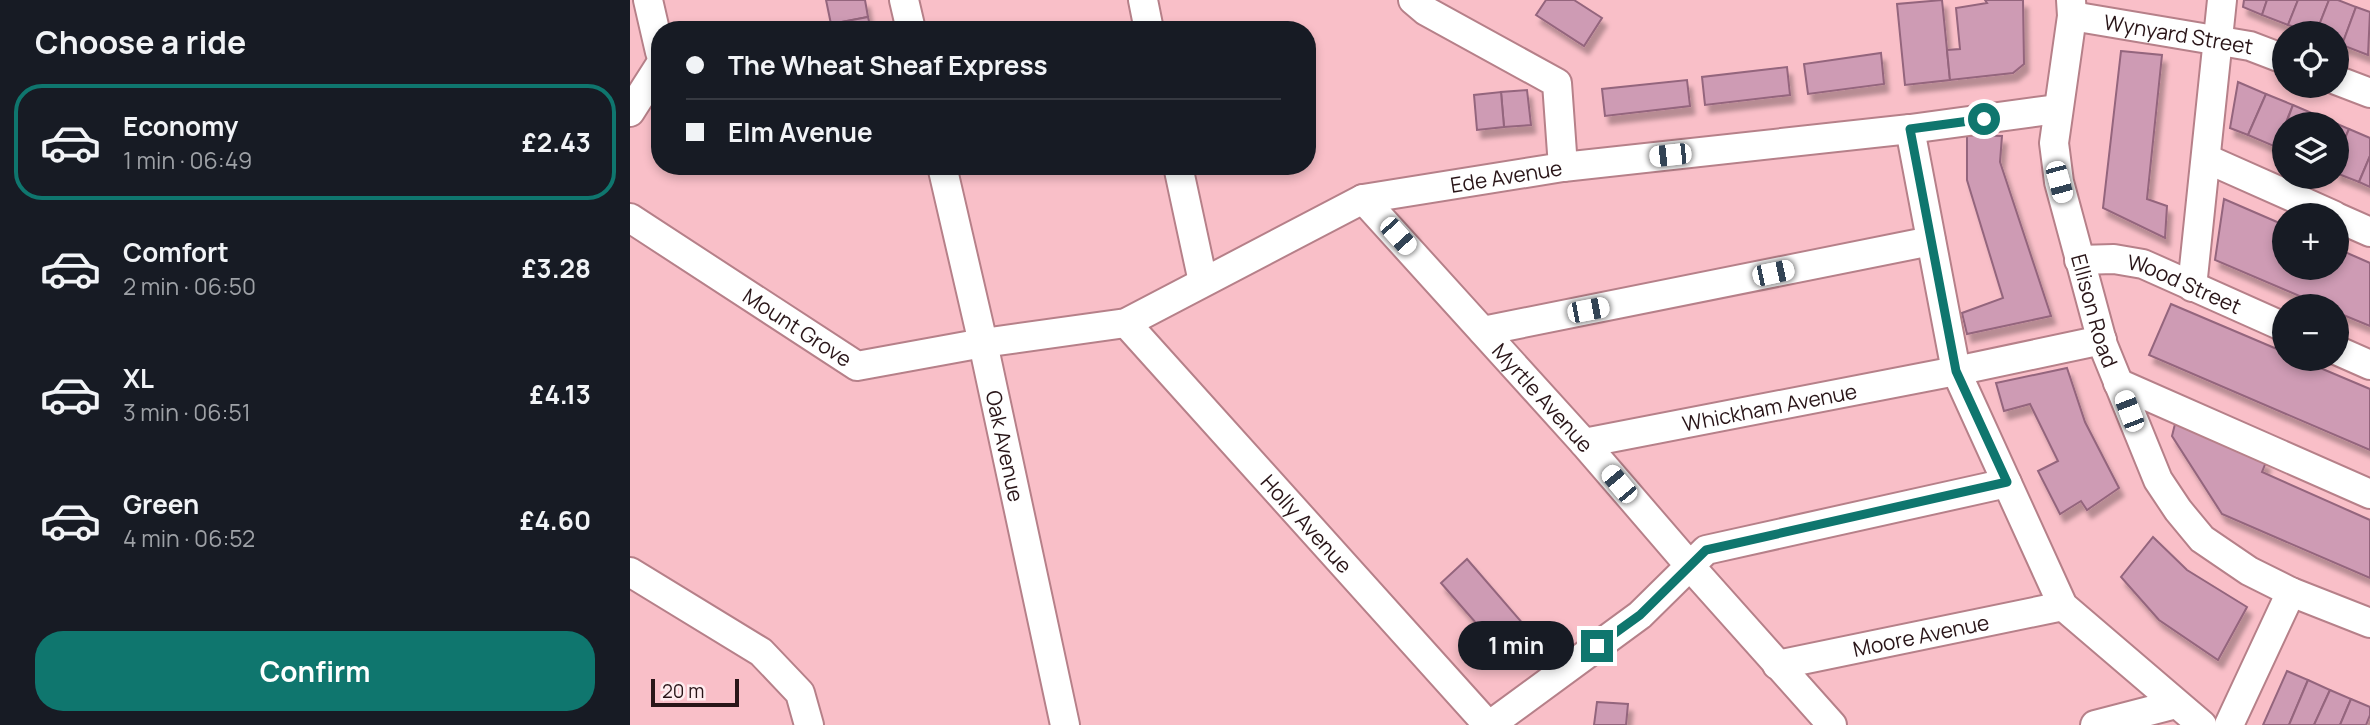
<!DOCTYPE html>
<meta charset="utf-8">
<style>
:root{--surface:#171b24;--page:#20242c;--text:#f1f3f6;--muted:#9ea1a6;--line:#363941;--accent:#0f766e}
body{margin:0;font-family:Manrope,sans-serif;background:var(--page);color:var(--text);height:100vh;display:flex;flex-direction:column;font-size:26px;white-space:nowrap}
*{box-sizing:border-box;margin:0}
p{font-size:23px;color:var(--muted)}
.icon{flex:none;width:38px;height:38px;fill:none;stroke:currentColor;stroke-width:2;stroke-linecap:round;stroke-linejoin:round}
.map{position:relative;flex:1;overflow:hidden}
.panel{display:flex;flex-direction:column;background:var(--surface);width:630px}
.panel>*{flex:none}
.top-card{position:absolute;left:21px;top:21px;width:665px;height:154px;border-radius:28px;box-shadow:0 4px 10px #0003;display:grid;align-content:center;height:154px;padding:0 35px;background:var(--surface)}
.fabs{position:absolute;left:1642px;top:21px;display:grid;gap:14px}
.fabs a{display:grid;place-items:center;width:77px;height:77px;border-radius:50%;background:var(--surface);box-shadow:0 4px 10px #0003;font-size:35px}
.scale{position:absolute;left:21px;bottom:18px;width:88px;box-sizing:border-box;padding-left:7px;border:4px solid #291518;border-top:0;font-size:19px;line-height:24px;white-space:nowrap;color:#291518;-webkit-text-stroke:5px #ffecef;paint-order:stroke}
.end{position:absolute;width:32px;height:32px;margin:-16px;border:9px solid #0f766e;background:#fff;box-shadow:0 0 0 4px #fff}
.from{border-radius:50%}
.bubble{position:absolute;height:49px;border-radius:24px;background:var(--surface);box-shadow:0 4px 10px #0003;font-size:23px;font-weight:700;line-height:49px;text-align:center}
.car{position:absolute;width:21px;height:42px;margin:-21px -10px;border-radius:9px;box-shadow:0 0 5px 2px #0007;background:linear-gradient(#fff 24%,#345 0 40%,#fff 0 76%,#345 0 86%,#fff 0)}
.top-card b{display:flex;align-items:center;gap:24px;height:66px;font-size:26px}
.top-card b+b{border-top:2px solid var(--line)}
.top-card i{width:18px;height:18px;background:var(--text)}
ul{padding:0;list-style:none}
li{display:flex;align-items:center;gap:21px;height:116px;margin:0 14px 10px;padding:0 21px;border:4px solid transparent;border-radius:28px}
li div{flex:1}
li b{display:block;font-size:26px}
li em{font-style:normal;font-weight:700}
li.active{border-color:var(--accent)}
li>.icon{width:63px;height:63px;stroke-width:1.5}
h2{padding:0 35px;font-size:32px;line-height:84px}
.action{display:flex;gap:14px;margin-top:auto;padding:14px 35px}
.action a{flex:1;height:80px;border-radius:28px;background:var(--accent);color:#fff;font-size:28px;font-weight:700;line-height:80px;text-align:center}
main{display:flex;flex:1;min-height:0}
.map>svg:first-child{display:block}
.building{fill:#ce9bb4;stroke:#94657d;stroke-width:2;filter:url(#shadow)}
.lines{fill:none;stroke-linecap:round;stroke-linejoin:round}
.minor-casing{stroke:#b68089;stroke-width:32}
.minor{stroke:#fff;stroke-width:28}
.route{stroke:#0f766e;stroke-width:9}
.labels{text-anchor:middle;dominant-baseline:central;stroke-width:6;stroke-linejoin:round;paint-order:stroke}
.street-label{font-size:21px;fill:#291518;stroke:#ffecef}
</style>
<main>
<section class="panel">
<h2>Choose a ride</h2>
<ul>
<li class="active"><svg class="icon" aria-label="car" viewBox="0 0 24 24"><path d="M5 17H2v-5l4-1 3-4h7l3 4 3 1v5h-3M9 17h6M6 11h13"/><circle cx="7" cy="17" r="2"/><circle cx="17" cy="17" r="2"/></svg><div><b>Economy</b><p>1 min · 06:49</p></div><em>£2.43</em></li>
<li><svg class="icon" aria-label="car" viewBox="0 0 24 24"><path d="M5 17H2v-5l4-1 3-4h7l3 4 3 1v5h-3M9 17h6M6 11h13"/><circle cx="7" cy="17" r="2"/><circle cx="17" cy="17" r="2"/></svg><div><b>Comfort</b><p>2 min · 06:50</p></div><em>£3.28</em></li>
<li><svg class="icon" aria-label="car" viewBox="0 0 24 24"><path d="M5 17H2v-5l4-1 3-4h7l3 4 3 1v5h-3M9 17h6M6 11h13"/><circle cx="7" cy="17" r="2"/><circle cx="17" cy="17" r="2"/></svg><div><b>XL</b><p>3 min · 06:51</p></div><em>£4.13</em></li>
<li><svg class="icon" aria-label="car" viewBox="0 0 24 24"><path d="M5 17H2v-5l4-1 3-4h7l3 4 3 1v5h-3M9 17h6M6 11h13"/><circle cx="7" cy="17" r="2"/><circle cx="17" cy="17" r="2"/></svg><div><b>Green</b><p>4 min · 06:52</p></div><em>£4.60</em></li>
</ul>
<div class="action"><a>Confirm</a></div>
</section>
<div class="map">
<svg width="1740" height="725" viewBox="0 0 1740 725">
<defs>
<filter id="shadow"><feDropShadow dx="4.5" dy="8" stdDeviation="2" flood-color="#0004"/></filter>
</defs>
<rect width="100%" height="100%" fill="#f9bfc8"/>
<g class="building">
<polygon points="196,0 235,0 238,17 201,24"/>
<polygon points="916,0 944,0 972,18 954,46 906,15"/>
<polygon points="1312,0 1320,80 1275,85 1267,4"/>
<polygon points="1355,0 1393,0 1394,64 1383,73 1320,80 1317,50 1330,49 1326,8 1357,3"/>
<polygon points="1614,0 1637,0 1632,15 1613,7"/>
<polygon points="1637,0 1668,0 1658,25 1632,15"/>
<polygon points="1668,0 1699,0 1686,33 1658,25"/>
<polygon points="1699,0 1708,0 1726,7 1712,45 1706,43 1706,33 1686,33"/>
<polygon points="1726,7 1740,12 1738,55 1712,45"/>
<polygon points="238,17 241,30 203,30 201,24"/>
<polygon points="1491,51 1532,55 1517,199 1537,206 1535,238 1473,208"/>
<polygon points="1251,53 1254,84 1178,94 1174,64"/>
<polygon points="1157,67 1160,95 1075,105 1072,77"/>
<polygon points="1057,80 1060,106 975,116 972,89"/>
<polygon points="1608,82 1636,94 1618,135 1600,128"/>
<polygon points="897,90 901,125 874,127 871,92"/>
<polygon points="871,92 874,127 847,130 844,95"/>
<polygon points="1636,94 1663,105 1646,147 1618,135"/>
<polygon points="1663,105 1691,117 1688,124 1656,124"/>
<polygon points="1691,117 1719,129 1706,159 1706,124 1688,124"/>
<polygon points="1654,128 1654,150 1646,147"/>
<polygon points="1719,129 1740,138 1740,156 1729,182 1706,173 1706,159"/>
<polygon points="1337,135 1372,136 1370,162 1421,316 1337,334 1332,313 1373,298 1337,180"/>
<polygon points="1740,156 1740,187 1729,182"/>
<polygon points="1594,199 1654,225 1654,268 1706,268 1706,248 1740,263 1740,326 1706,312 1706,306 1693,306 1585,260"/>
<polygon points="1541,304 1654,352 1654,359 1669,359 1740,389 1740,450 1519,355"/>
<polygon points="1437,368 1455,422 1489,488 1457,510 1451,501 1430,514 1408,471 1428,461 1400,404 1374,411 1366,383"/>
<polygon points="1546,420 1636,462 1632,472 1740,520 1740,578 1592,514 1542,436"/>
<polygon points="1523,537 1557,570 1617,607 1588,660 1529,620 1491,577"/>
<polygon points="837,559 900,632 874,655 811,583"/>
<polygon points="1657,671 1678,680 1659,725 1633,725"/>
<polygon points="1678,680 1700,690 1684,725 1659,725"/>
<polygon points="1700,690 1721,699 1710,725 1684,725"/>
<polygon points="1721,699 1740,707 1740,715 1736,725 1710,725"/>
<polygon points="967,702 998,704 996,725 964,725"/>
</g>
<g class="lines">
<g class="minor-casing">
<g id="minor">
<polyline points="18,0 30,52"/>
<polyline points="274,0 281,30"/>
<polyline points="513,0 519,30"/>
<polyline points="783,0 796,11 927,83 933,167"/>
<path id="s1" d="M1441,0L1442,16L1424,143L1429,182L1473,345L1528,480L1548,510L1572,539L1619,571L1661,592L1740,623"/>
<path id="s2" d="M1442,16L1620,46L1654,59"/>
<polyline points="1706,80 1740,93"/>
<polyline points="0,112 30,65"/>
<polyline points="1280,129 1326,371 1433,606 1572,725"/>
<polyline points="1577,159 1703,215"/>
<path id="s3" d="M312,166L353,343L435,725"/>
<polyline points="548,166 573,282"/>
<path id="s4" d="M733,199L954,443L1060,566L1202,725"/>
<polyline points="1706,217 1740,232"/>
<path id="s5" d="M0,218L227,366L353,343L496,323L733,199L933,167L1280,129L1427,109"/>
<path id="s6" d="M1449,260L1484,259L1513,264L1654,327"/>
<polyline points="1562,287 1592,0"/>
<path id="s7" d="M496,323L858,725"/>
<polyline points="853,331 1301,241"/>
<polyline points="1706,350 1740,365"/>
<polyline points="1488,383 1740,494"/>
<path id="s8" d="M954,443L1326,371L1472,340"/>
<polyline points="0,572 131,652 170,693 179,725"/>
<path id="s9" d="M1147,665L1433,606"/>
<polyline points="860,725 1010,615 1076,550 1377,483"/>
<polyline points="1465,725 1546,704"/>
<polyline points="1599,725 1661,592"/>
</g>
</g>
<use href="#minor" class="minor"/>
</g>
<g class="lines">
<polyline class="route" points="967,646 1010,615 1076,550 1377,482 1326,371 1280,129 1354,119"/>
</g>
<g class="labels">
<g class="street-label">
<text stroke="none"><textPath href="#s2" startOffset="108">Wynyard Street</textPath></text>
<text stroke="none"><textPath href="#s5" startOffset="956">Ede Avenue</textPath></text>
<text stroke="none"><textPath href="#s6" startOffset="110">Wood Street</textPath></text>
<text stroke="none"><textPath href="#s1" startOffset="317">Ellison Road</textPath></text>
<text stroke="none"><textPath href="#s5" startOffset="200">Mount Grove</textPath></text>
<text stroke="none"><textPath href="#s4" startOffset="268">Myrtle Avenue</textPath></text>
<text stroke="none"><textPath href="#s8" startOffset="189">Whickham Avenue</textPath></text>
<text stroke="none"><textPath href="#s3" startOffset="287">Oak Avenue</textPath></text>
<text stroke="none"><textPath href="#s7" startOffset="270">Holly Avenue</textPath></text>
<text stroke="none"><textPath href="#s9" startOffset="147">Moore Avenue</textPath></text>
</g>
</g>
</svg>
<div class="fabs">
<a><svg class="icon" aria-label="locate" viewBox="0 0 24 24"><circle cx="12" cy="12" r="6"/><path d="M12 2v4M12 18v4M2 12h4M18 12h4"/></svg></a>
<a><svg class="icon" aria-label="layers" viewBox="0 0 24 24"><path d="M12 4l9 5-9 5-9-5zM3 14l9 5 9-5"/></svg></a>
<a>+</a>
<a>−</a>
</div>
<div class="scale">20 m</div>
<i class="end from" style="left:1354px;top:119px"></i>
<i class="end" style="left:967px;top:646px"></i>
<div class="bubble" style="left:828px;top:621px;width:116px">1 min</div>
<i class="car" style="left:1040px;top:155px;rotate:264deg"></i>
<i class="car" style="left:1429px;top:182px;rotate:165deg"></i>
<i class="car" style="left:768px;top:236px;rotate:138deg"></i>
<i class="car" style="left:1143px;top:273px;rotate:78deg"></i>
<i class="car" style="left:958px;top:310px;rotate:79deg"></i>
<i class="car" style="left:1499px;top:411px;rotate:339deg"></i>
<i class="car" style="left:989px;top:484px;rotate:320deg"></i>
<div class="top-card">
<b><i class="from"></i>The Wheat Sheaf Express</b>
<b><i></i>Elm Avenue</b>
</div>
</div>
</main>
